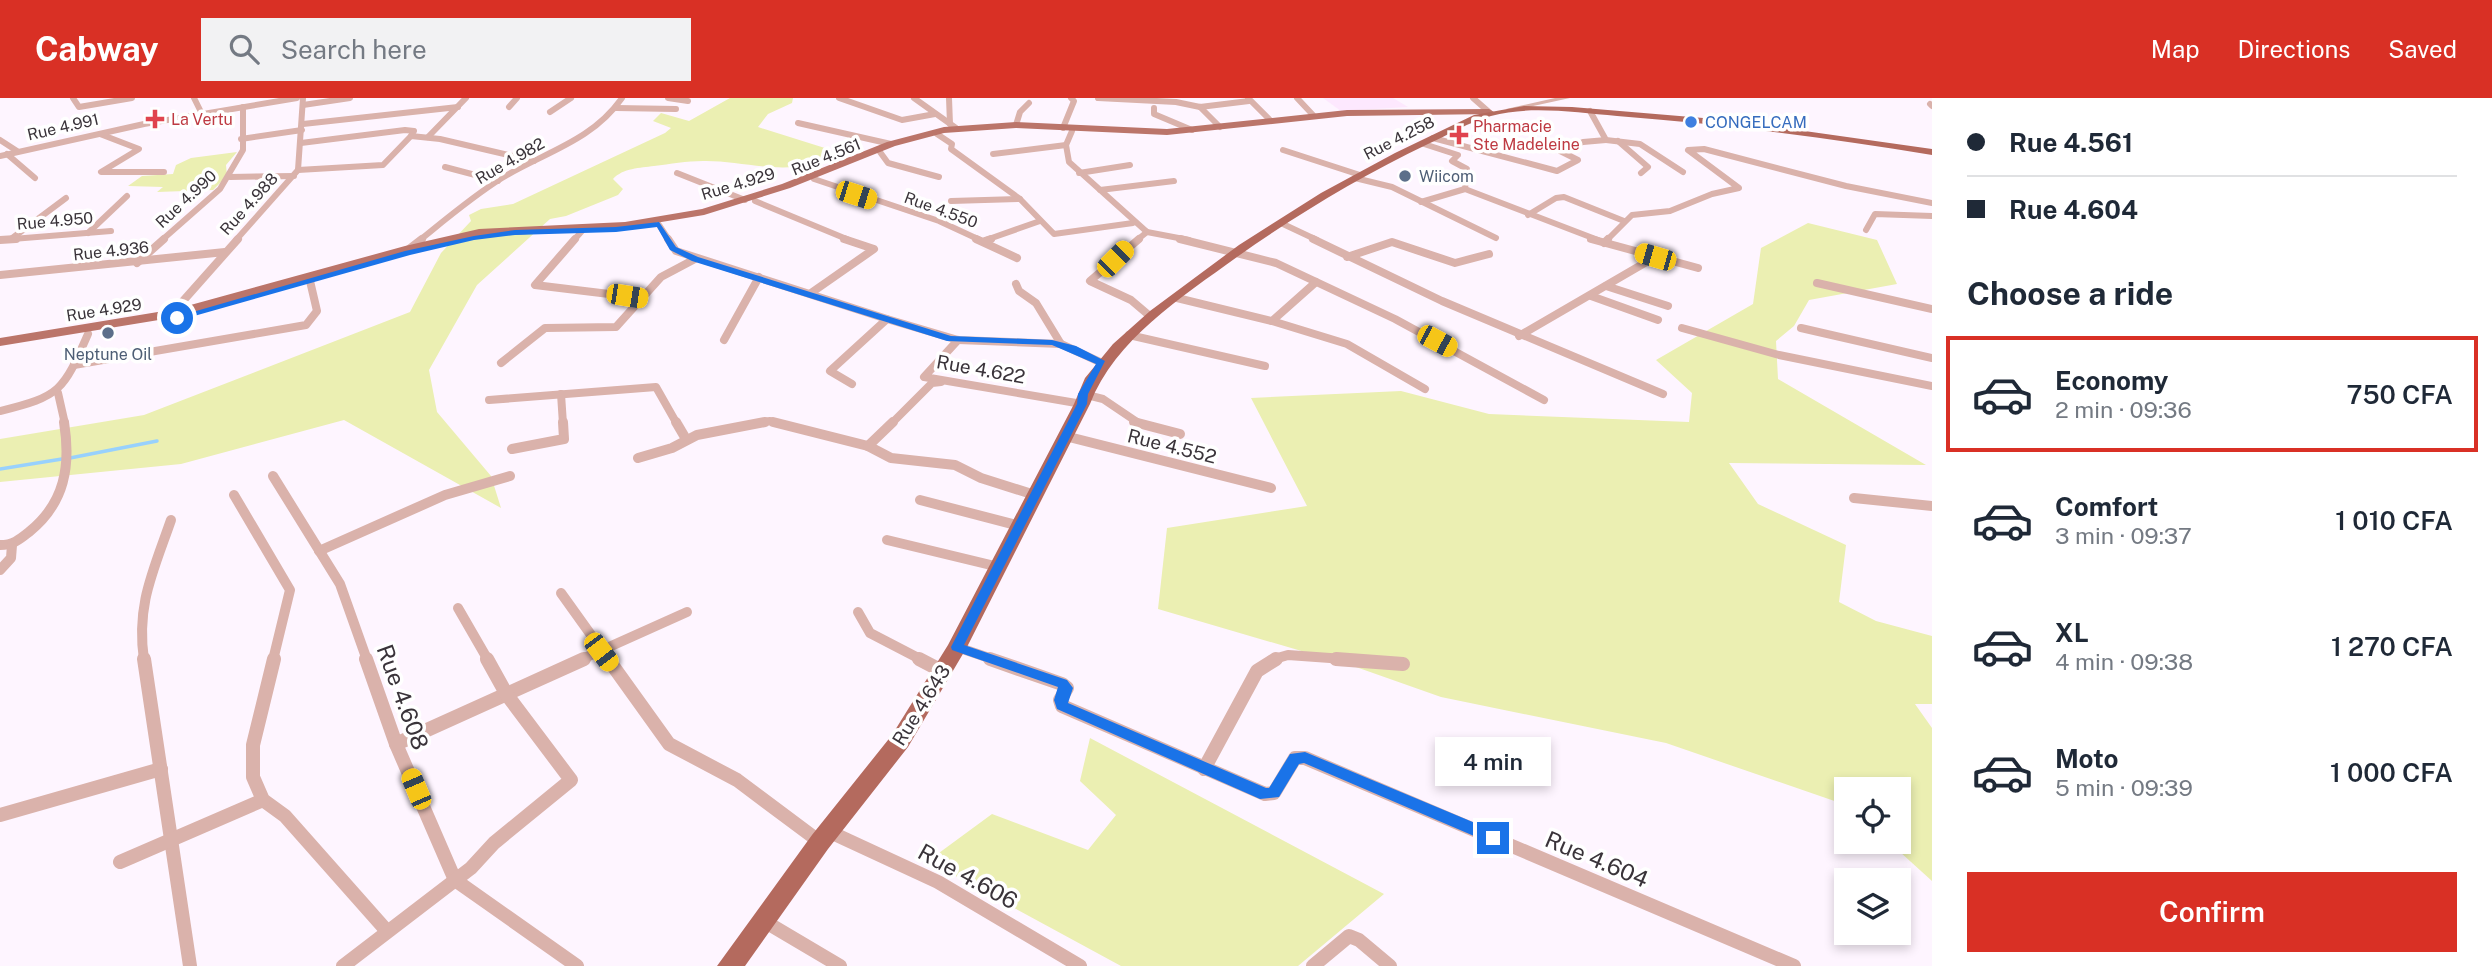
<!DOCTYPE html>
<meta charset="utf-8">
<style>
:root{--surface:#fff;--page:#f2f2f3;--text:#1f2937;--muted:#747a83;--line:#e0e1e3;--accent:#d93025}
body{margin:0;font-family:"Public Sans",sans-serif;background:var(--page);color:var(--text);height:100vh;display:flex;flex-direction:column;font-size:26px;white-space:nowrap}
*{box-sizing:border-box;margin:0}
p{font-size:23px;color:var(--muted)}
.icon{flex:none;width:38px;height:38px;fill:none;stroke:currentColor;stroke-width:2;stroke-linecap:round;stroke-linejoin:round}
.map{position:relative;flex:1;overflow:hidden}
.drawer{display:flex;flex-direction:column;background:var(--surface);width:560px}
.drawer>*{flex:none}
.hud{display:grid;align-content:center;height:154px;padding:0 35px;background:var(--surface)}
.tools{position:absolute;left:1834px;top:679px;display:grid;gap:14px}
.tools a{display:grid;place-items:center;width:77px;height:77px;border-radius:0px;background:var(--surface);box-shadow:0 4px 10px #0003;font-size:35px}
.end{position:absolute;width:32px;height:32px;margin:-16px;border:9px solid #1a73e8;background:#fff;box-shadow:0 0 0 4px #fff}
.from{border-radius:50%}
.bubble{position:absolute;height:49px;border-radius:0px;background:var(--surface);box-shadow:0 4px 10px #0003;font-size:23px;font-weight:600;line-height:49px;text-align:center}
.car{position:absolute;width:21px;height:42px;margin:-21px -10px;border-radius:9px;box-shadow:0 0 5px 2px #0007;background:linear-gradient(#f5c518 24%,#345 0 40%,#f5c518 0 76%,#345 0 86%,#f5c518 0)}
.hud b{display:flex;align-items:center;gap:24px;height:66px;font-size:26px}
.hud b+b{border-top:2px solid var(--line)}
.hud i{width:18px;height:18px;background:var(--text)}
ul{padding:0;list-style:none}
li{display:flex;align-items:center;gap:21px;height:116px;margin:0 14px 10px;padding:0 21px;border:4px solid transparent;border-radius:0px}
li div{flex:1}
li b{display:block;font-size:26px}
li em{font-style:normal;font-weight:600}
li.active{border-color:var(--accent)}
li>.icon{width:63px;height:63px;stroke-width:1.5}
h2{padding:0 35px;font-size:32px;line-height:84px}
.action{display:flex;gap:14px;margin-top:auto;padding:14px 35px}
.action a{flex:1;height:80px;border-radius:0px;background:var(--accent);color:#fff;font-size:28px;font-weight:600;line-height:80px;text-align:center}
header{display:flex;align-items:center;gap:42px;box-sizing:border-box;height:98px;padding:0 35px;background:var(--accent);color:#fff}
header strong{font-size:33px}
nav{display:flex;gap:38px;margin-inline-start:auto;font-size:24px}
.search{width:490px;height:63px;background:var(--page);display:flex;align-items:center;gap:18px;box-sizing:border-box;padding:0 24px;border-radius:0px;color:var(--muted);font-size:26px}
main{display:flex;flex:1;min-height:0}
.map>svg:first-child{display:block}
.built{fill:#fde8fe}
.green{fill:#ebefb2}
.lines{fill:none;stroke-linecap:round;stroke-linejoin:round}
.stream{stroke:#98d1fd;stroke-width:3.5}
.minor-far3{stroke:#dab2ab;stroke-width:6}
.minor-far2{stroke:#dab2ab;stroke-width:8}
.minor-far1{stroke:#dab2ab;stroke-width:10}
.minor{stroke:#dab2ab;stroke-width:14}
.tertiary{fill:#dab2ab;fill-rule:evenodd}
.primary{fill:#bb756a;fill-rule:evenodd}
.trunk{fill:#b46a5e;fill-rule:evenodd}
.route{fill:#1a73e8}
.health-dot{fill:#e0444e;stroke:#fff;stroke-width:2.5}
.shop-dot{fill:#3f7fe0;stroke:#fff;stroke-width:2.5}
.service-dot{fill:#5c6f8a;stroke:#fff;stroke-width:2.5}
.labels{text-anchor:middle;dominant-baseline:central;stroke-width:7;stroke-linejoin:round;paint-order:stroke}
.far-health-label{font-size:16px;fill:#be3a42;stroke:#fff;text-anchor:start}
.far-shop-label{font-size:16px;fill:#366cbe;stroke:#fff;text-anchor:start}
.far-street-label{font-size:16px;fill:#3a343a;stroke:#fff}
.far-service-label{font-size:16px;fill:#4e5e75;stroke:#fff;text-anchor:start}
.street-label{font-size:19px;fill:#3a343a;stroke:#fff}
.near-street-label{font-size:23px;fill:#3a343a;stroke:#fff}
</style>
<header>
<strong>Cabway</strong>
<div class="search"><svg class="icon" aria-label="search" viewBox="0 0 24 24"><circle cx="10" cy="10" r="6"/><path d="M15 15l6 6"/></svg>Search here</div>
<nav><a>Map</a><a>Directions</a><a>Saved</a></nav>
</header>
<main>
<div class="map">
<svg width="1932" height="868" viewBox="0 0 1932 868">
<rect width="100%" height="100%" fill="#fef5ff"/>
<polygon class="built" points="1323,0 1393,0 1408,9 1341,13"/>
<g class="green">
<path d="M730,0H793L792,5L768,16L758,29L828,51L831,56C796,82 744,62 703,63C687,63 670,66 654,68C640,70 623,70 613,81L623,91L618,97L566,118L550,121L477,187L429,272L437,314L491,378L501,410L344,322L181,366L0,384V341L144,317L410,214L441,155L471,123L469,117L481,111L513,106L665,35L671,30L653,23L661,15L689,23Z"/>
<polygon points="237,54 226,67 227,78 213,92 157,94 163,89 128,88 142,78 173,76 176,67 191,60"/>
<polygon points="1808,125 1877,142 1897,186 1809,202 1794,228 1776,243 1778,281 1926,367 1729,365 1758,406 1846,447 1839,504 1876,523 1932,538 1932,606 1915,606 1932,630 1932,783 1889,744 1899,744 1899,691 1846,691 1846,707 1666,645 1441,599 1356,569 1158,511 1167,430 1307,408 1251,300 1401,293 1489,316 1689,324 1692,295 1656,262 1753,206 1761,150"/>
<polygon points="1090,640 1384,796 1298,868 1121,868 928,763 992,716 1088,752 1116,717 1080,683"/>
</g>
<g class="lines">
<g class="stream">
<polyline points="70,360 157,343"/>
<polyline points="0,371 62,361"/>
</g>
<g class="minor-far3">
<polyline points="73,0 79,9 132,0"/>
<polyline points="194,0 202,16"/>
<polyline points="668,0 688,3"/>
<polyline points="839,0 902,22 935,16"/>
<polyline points="914,0 956,30"/>
<polyline points="949,0 950,26"/>
<polyline points="1098,0 1176,4 1200,9 1249,3"/>
<polyline points="1248,0 1270,22"/>
<polyline points="1297,0 1313,17"/>
<polyline points="1473,0 1489,14"/>
<polyline points="1930,6 1932,8"/>
<polyline points="303,7 350,0"/>
<polyline points="509,9 517,0"/>
<polyline points="1200,9 1220,29"/>
<polyline points="616,10 676,11"/>
<polyline points="1154,10 1154,16 1192,32"/>
<polyline points="1590,13 1606,42 1640,46 1683,74"/>
<polyline points="550,14 571,0"/>
<polyline points="798,25 891,46"/>
<polyline points="303,26 458,9"/>
<polyline points="1016,27 1020,14 1029,5"/>
<polyline points="1063,30 1074,3 1071,0"/>
<polyline points="1072,33 1066,47 1069,64 1147,134 1189,142"/>
<polyline points="100,36 139,51 101,74 164,74"/>
<polyline points="937,36 952,46 951,51 1020,101 1054,136 1133,125"/>
<polyline points="428,39 466,0"/>
<polyline points="1433,40 1557,73 1578,62 1560,53 1583,44 1606,42"/>
<polyline points="241,41 302,32"/>
<polyline points="0,42 17,53"/>
<polyline points="1618,43 1648,69 1641,75"/>
<polyline points="301,45 405,32 414,33 411,38"/>
<polyline points="1424,46 1458,57 1452,63 1467,71 1465,91"/>
<polyline points="1283,52 1360,77"/>
<polyline points="880,54 888,65 939,79"/>
<polyline points="7,56 35,80"/>
<polyline points="993,56 1066,47"/>
<polyline points="0,58 144,26 297,0"/>
<polyline points="445,69 498,83"/>
<polyline points="298,72 383,67 411,38 440,41 534,63"/>
<polyline points="677,75 745,102"/>
<polyline points="1079,75 1130,67"/>
<polyline points="230,79 294,78"/>
<polyline points="1355,80 1392,89 1496,140"/>
<polyline points="814,81 939,123 980,142"/>
<polyline points="1100,92 1174,83"/>
<polyline points="755,103 849,142"/>
<polyline points="951,103 1020,101"/>
<polyline points="1421,104 1465,91 1598,142"/>
<polyline points="1528,117 1556,100 1564,99 1624,123"/>
<polyline points="1283,126 1317,142"/>
<polyline points="659,127 669,142"/>
<polyline points="1866,132 1875,116 1932,118"/>
<polyline points="88,135 127,98"/>
<polyline points="11,141 66,100"/>
<polyline points="0,142 111,133"/>
<polyline points="162,142 220,91 243,52 243,9"/>
<polyline points="236,142 298,72 303,0"/>
<path d="M420,142C446,121 473,98 502,80C545,54 592,43 622,0"/>
<polyline points="574,142 582,133"/>
<polyline points="986,142 1040,123"/>
<polyline points="1137,142 1147,134"/>
<polyline points="1607,142 1632,117 1670,113 1712,96 1739,90 1688,52 1704,51 1846,88 1932,105"/>
</g>
<g class="minor-far2">
<polyline points="575,141 535,187 642,200"/>
<polyline points="668,141 676,153 887,221"/>
<polyline points="976,141 1017,160"/>
<polyline points="1139,141 1090,183 1131,202 1151,219"/>
<polyline points="1180,141 1276,165 1395,221 1544,302"/>
<polyline points="1313,141 1442,203 1663,296"/>
<polyline points="1591,141 1698,170"/>
<polyline points="0,142 16,141"/>
<polyline points="985,143 991,141"/>
<polyline points="1604,145 1608,141"/>
<polyline points="409,151 422,141"/>
<polyline points="1347,159 1392,144 1455,165 1489,156"/>
<polyline points="137,165 164,141"/>
<polyline points="0,177 225,154"/>
<polyline points="1817,185 1932,211"/>
<polyline points="1016,186 1019,193 1036,205 1061,246"/>
<polyline points="1606,188 1668,208"/>
<polyline points="811,195 874,151 844,141"/>
<polyline points="1591,198 1658,222"/>
<polyline points="1177,200 1272,223 1316,184"/>
<polyline points="177,215 183,203 238,141"/>
<polyline points="1272,223 1347,246 1425,291"/>
<polyline points="1682,230 1779,257 1932,288"/>
<polyline points="1801,230 1932,260"/>
<polyline points="1129,237 1265,268"/>
<polyline points="1519,238 1655,159"/>
<polyline points="724,242 759,179"/>
<polyline points="958,242 924,279 1082,306"/>
<polyline points="501,265 545,230 616,229 661,179 695,161"/>
<polyline points="74,267 306,227 317,213 310,183"/>
<polyline points="852,286 830,273 887,221 958,242 1061,246 1102,265"/>
<polyline points="58,295 65,326"/>
<polyline points="561,296 563,326"/>
<polyline points="1083,296 1103,301 1140,326"/>
<polyline points="489,302 656,289 677,326"/>
<path d="M0,313C61,298 63,293 88,236"/>
<polyline points="756,326 770,323 780,326"/>
<polyline points="891,326 932,285 941,284"/>
</g>
<g class="minor-far1">
<polyline points="676,324 686,341"/>
<polyline points="773,324 868,348 891,360 955,367 981,380 1035,397"/>
<polyline points="1134,324 1180,336"/>
<polyline points="1065,338 1271,390"/>
<polyline points="868,348 893,324"/>
<polyline points="512,351 564,341 563,324"/>
<polyline points="638,360 672,350 697,337 765,324"/>
<polyline points="273,378 340,486 367,562"/>
<polyline points="234,397 290,492 273,562"/>
<polyline points="1854,400 1932,408"/>
<polyline points="920,402 1020,428"/>
<polyline points="887,442 999,469"/>
<path d="M0,447C13,447 19,442 29,434C65,405 71,368 64,324"/>
<polyline points="319,453 445,397 510,378"/>
<polyline points="0,472 11,460 12,447"/>
<polyline points="561,495 609,562"/>
<polyline points="458,510 488,562"/>
<polyline points="858,514 870,535 922,562"/>
<polyline points="957,549 995,562"/>
<path d="M144,562C136,507 153,474 171,422"/>
<polyline points="580,562 687,514"/>
<polyline points="1271,562 1288,557 1358,562"/>
</g>
<g class="minor">
<polyline points="144,561 190,868"/>
<polyline points="274,561 253,647 253,679 263,702 285,718 386,832"/>
<polyline points="366,561 396,646 455,782 577,868"/>
<polyline points="608,561 669,646 737,682 820,744"/>
<polyline points="919,561 942,573"/>
<polyline points="990,561 1062,586 1067,590 1060,602 1062,608 1265,696 1274,695 1295,660 1305,660 1794,868"/>
<polyline points="1336,561 1403,566"/>
<polyline points="396,646 584,561"/>
<polyline points="1204,671 1257,573 1276,561"/>
<polyline points="0,717 161,671"/>
<polyline points="830,734 938,784 1080,868"/>
<polyline points="120,764 263,702"/>
<polyline points="764,823 840,868"/>
<polyline points="343,868 471,770 494,745 571,682 507,597 487,561"/>
<polyline points="1313,868 1349,838 1359,842 1390,868"/>
</g>
<polygon class="tertiary" points="1555,0 1570,0 1510,13 1506,11"/>
<polygon class="primary" points="1489,11 1494,14 1492,16 1347,18 1167,37 1016,30 944,35 895,48 790,90 704,117 625,130 479,139 412,154 177,219 0,248 0,240 176,211 405,148 479,131 625,124 702,111 782,86 887,44 944,29 1016,24 1167,31 1347,12"/>
<path class="trunk" d="M1524,8L1572,9L1727,22L1932,51V57C1827,40 1723,26 1617,18C1576,15 1531,7 1491,18C1469,24 1448,37 1428,46C1361,78 1298,116 1237,159C1182,199 1115,241 1090,306L967,549L908,649L828,751L745,868H717L812,737L892,637L948,547L1074,306L1085,280L1113,246L1150,213L1239,147L1321,95L1395,55L1474,17Z"/>
</g>
<polygon class="route" points="659,124 676,149 698,159 951,238 1052,242 1076,248 1105,263 1088,296 1087,306 964,547 1067,582 1073,590 1068,605 1266,690 1269,690 1290,656 1305,654 1499,735 1499,744 1488,744 1304,665 1299,666 1279,699 1260,701 1057,611 1054,602 1058,589 952,552 951,549 1077,306 1078,296 1096,266 1052,247 947,243 692,163 670,152 657,129 616,134 515,137 474,142 410,157 180,222 172,220 405,153 474,138 515,132 616,129"/>
<g class="health-dot">
<path d="M151.5 10.5h7v7h7v7h-7v7h-7v-7h-7v-7h7z"/>
<path d="M1455.5 26.5h7v7h7v7h-7v7h-7v-7h-7v-7h7z"/>
</g>
<circle class="shop-dot" cx="1691" cy="24" r="7"/>
<g class="service-dot">
<circle cx="1405" cy="78" r="7"/>
<circle cx="108" cy="235" r="7"/>
</g>
<g class="labels">
<g class="far-health-label">
<text x="171" y="21">La Vertu</text>
<text x="1473" y="28">Pharmacie<tspan x="1473" dy="18">Ste Madeleine</tspan></text>
</g>
<g class="far-shop-label">
<text x="1705" y="24">CONGELCAM</text>
</g>
<g class="far-street-label">
<text transform="translate(63 29) rotate(-13)">Rue 4.991</text>
<text transform="translate(1399 40) rotate(-27)">Rue 4.258</text>
<text transform="translate(826 59) rotate(-22)">Rue 4.561</text>
<text transform="translate(510 63) rotate(-30)">Rue 4.982</text>
<text transform="translate(738 86) rotate(-17)">Rue 4.929</text>
<text transform="translate(186 101) rotate(-43)">Rue 4.990</text>
<text transform="translate(249 106) rotate(-48)">Rue 4.988</text>
<text transform="translate(941 112) rotate(20)">Rue 4.550</text>
<text transform="translate(55 123) rotate(-5)">Rue 4.950</text>
<text transform="translate(111 153) rotate(-6)">Rue 4.936</text>
<text transform="translate(104 212) rotate(-9)">Rue 4.929</text>
</g>
<g class="far-service-label">
<text x="1419" y="78">Wiicom</text>
<text x="108" y="256" text-anchor="middle">Neptune Oil</text>
</g>
<g class="street-label">
<text transform="translate(981 271) rotate(10)">Rue 4.622</text>
<text transform="translate(1172 348) rotate(14)">Rue 4.552</text>
<text transform="translate(921 607) rotate(-58)">Rue 4.643</text>
</g>
<g class="near-street-label">
<text transform="translate(403 599) rotate(70)">Rue 4.608</text>
<text transform="translate(1597 761) rotate(23)">Rue 4.604</text>
<text transform="translate(968 778) rotate(29)">Rue 4.606</text>
</g>
</g>
</svg>
<div class="tools">
<a><svg class="icon" aria-label="locate" viewBox="0 0 24 24"><circle cx="12" cy="12" r="6"/><path d="M12 2v4M12 18v4M2 12h4M18 12h4"/></svg></a>
<a><svg class="icon" aria-label="layers" viewBox="0 0 24 24"><path d="M12 4l9 5-9 5-9-5zM3 14l9 5 9-5"/></svg></a>
</div>
<i class="end from" style="left:177px;top:220px"></i>
<i class="end" style="left:1493px;top:740px"></i>
<div class="bubble" style="left:1435px;top:639px;width:116px">4 min</div>
<i class="car" style="left:856px;top:97px;rotate:108deg"></i>
<i class="car" style="left:1655px;top:159px;rotate:286deg"></i>
<i class="car" style="left:1115px;top:161px;rotate:45deg"></i>
<i class="car" style="left:627px;top:198px;rotate:99deg"></i>
<i class="car" style="left:1437px;top:243px;rotate:118deg"></i>
<i class="car" style="left:601px;top:554px;rotate:143deg"></i>
<i class="car" style="left:416px;top:691px;rotate:337deg"></i>
</div>
<section class="drawer">
<div class="hud">
<b><i class="from"></i>Rue 4.561</b>
<b><i></i>Rue 4.604</b>
</div>
<h2>Choose a ride</h2>
<ul>
<li class="active"><svg class="icon" aria-label="car" viewBox="0 0 24 24"><path d="M5 17H2v-5l4-1 3-4h7l3 4 3 1v5h-3M9 17h6M6 11h13"/><circle cx="7" cy="17" r="2"/><circle cx="17" cy="17" r="2"/></svg><div><b>Economy</b><p>2 min · 09:36</p></div><em>750 CFA</em></li>
<li><svg class="icon" aria-label="car" viewBox="0 0 24 24"><path d="M5 17H2v-5l4-1 3-4h7l3 4 3 1v5h-3M9 17h6M6 11h13"/><circle cx="7" cy="17" r="2"/><circle cx="17" cy="17" r="2"/></svg><div><b>Comfort</b><p>3 min · 09:37</p></div><em>1 010 CFA</em></li>
<li><svg class="icon" aria-label="car" viewBox="0 0 24 24"><path d="M5 17H2v-5l4-1 3-4h7l3 4 3 1v5h-3M9 17h6M6 11h13"/><circle cx="7" cy="17" r="2"/><circle cx="17" cy="17" r="2"/></svg><div><b>XL</b><p>4 min · 09:38</p></div><em>1 270 CFA</em></li>
<li><svg class="icon" aria-label="car" viewBox="0 0 24 24"><path d="M5 17H2v-5l4-1 3-4h7l3 4 3 1v5h-3M9 17h6M6 11h13"/><circle cx="7" cy="17" r="2"/><circle cx="17" cy="17" r="2"/></svg><div><b>Moto</b><p>5 min · 09:39</p></div><em>1 000 CFA</em></li>
</ul>
<div class="action"><a>Confirm</a></div>
</section>
</main>
